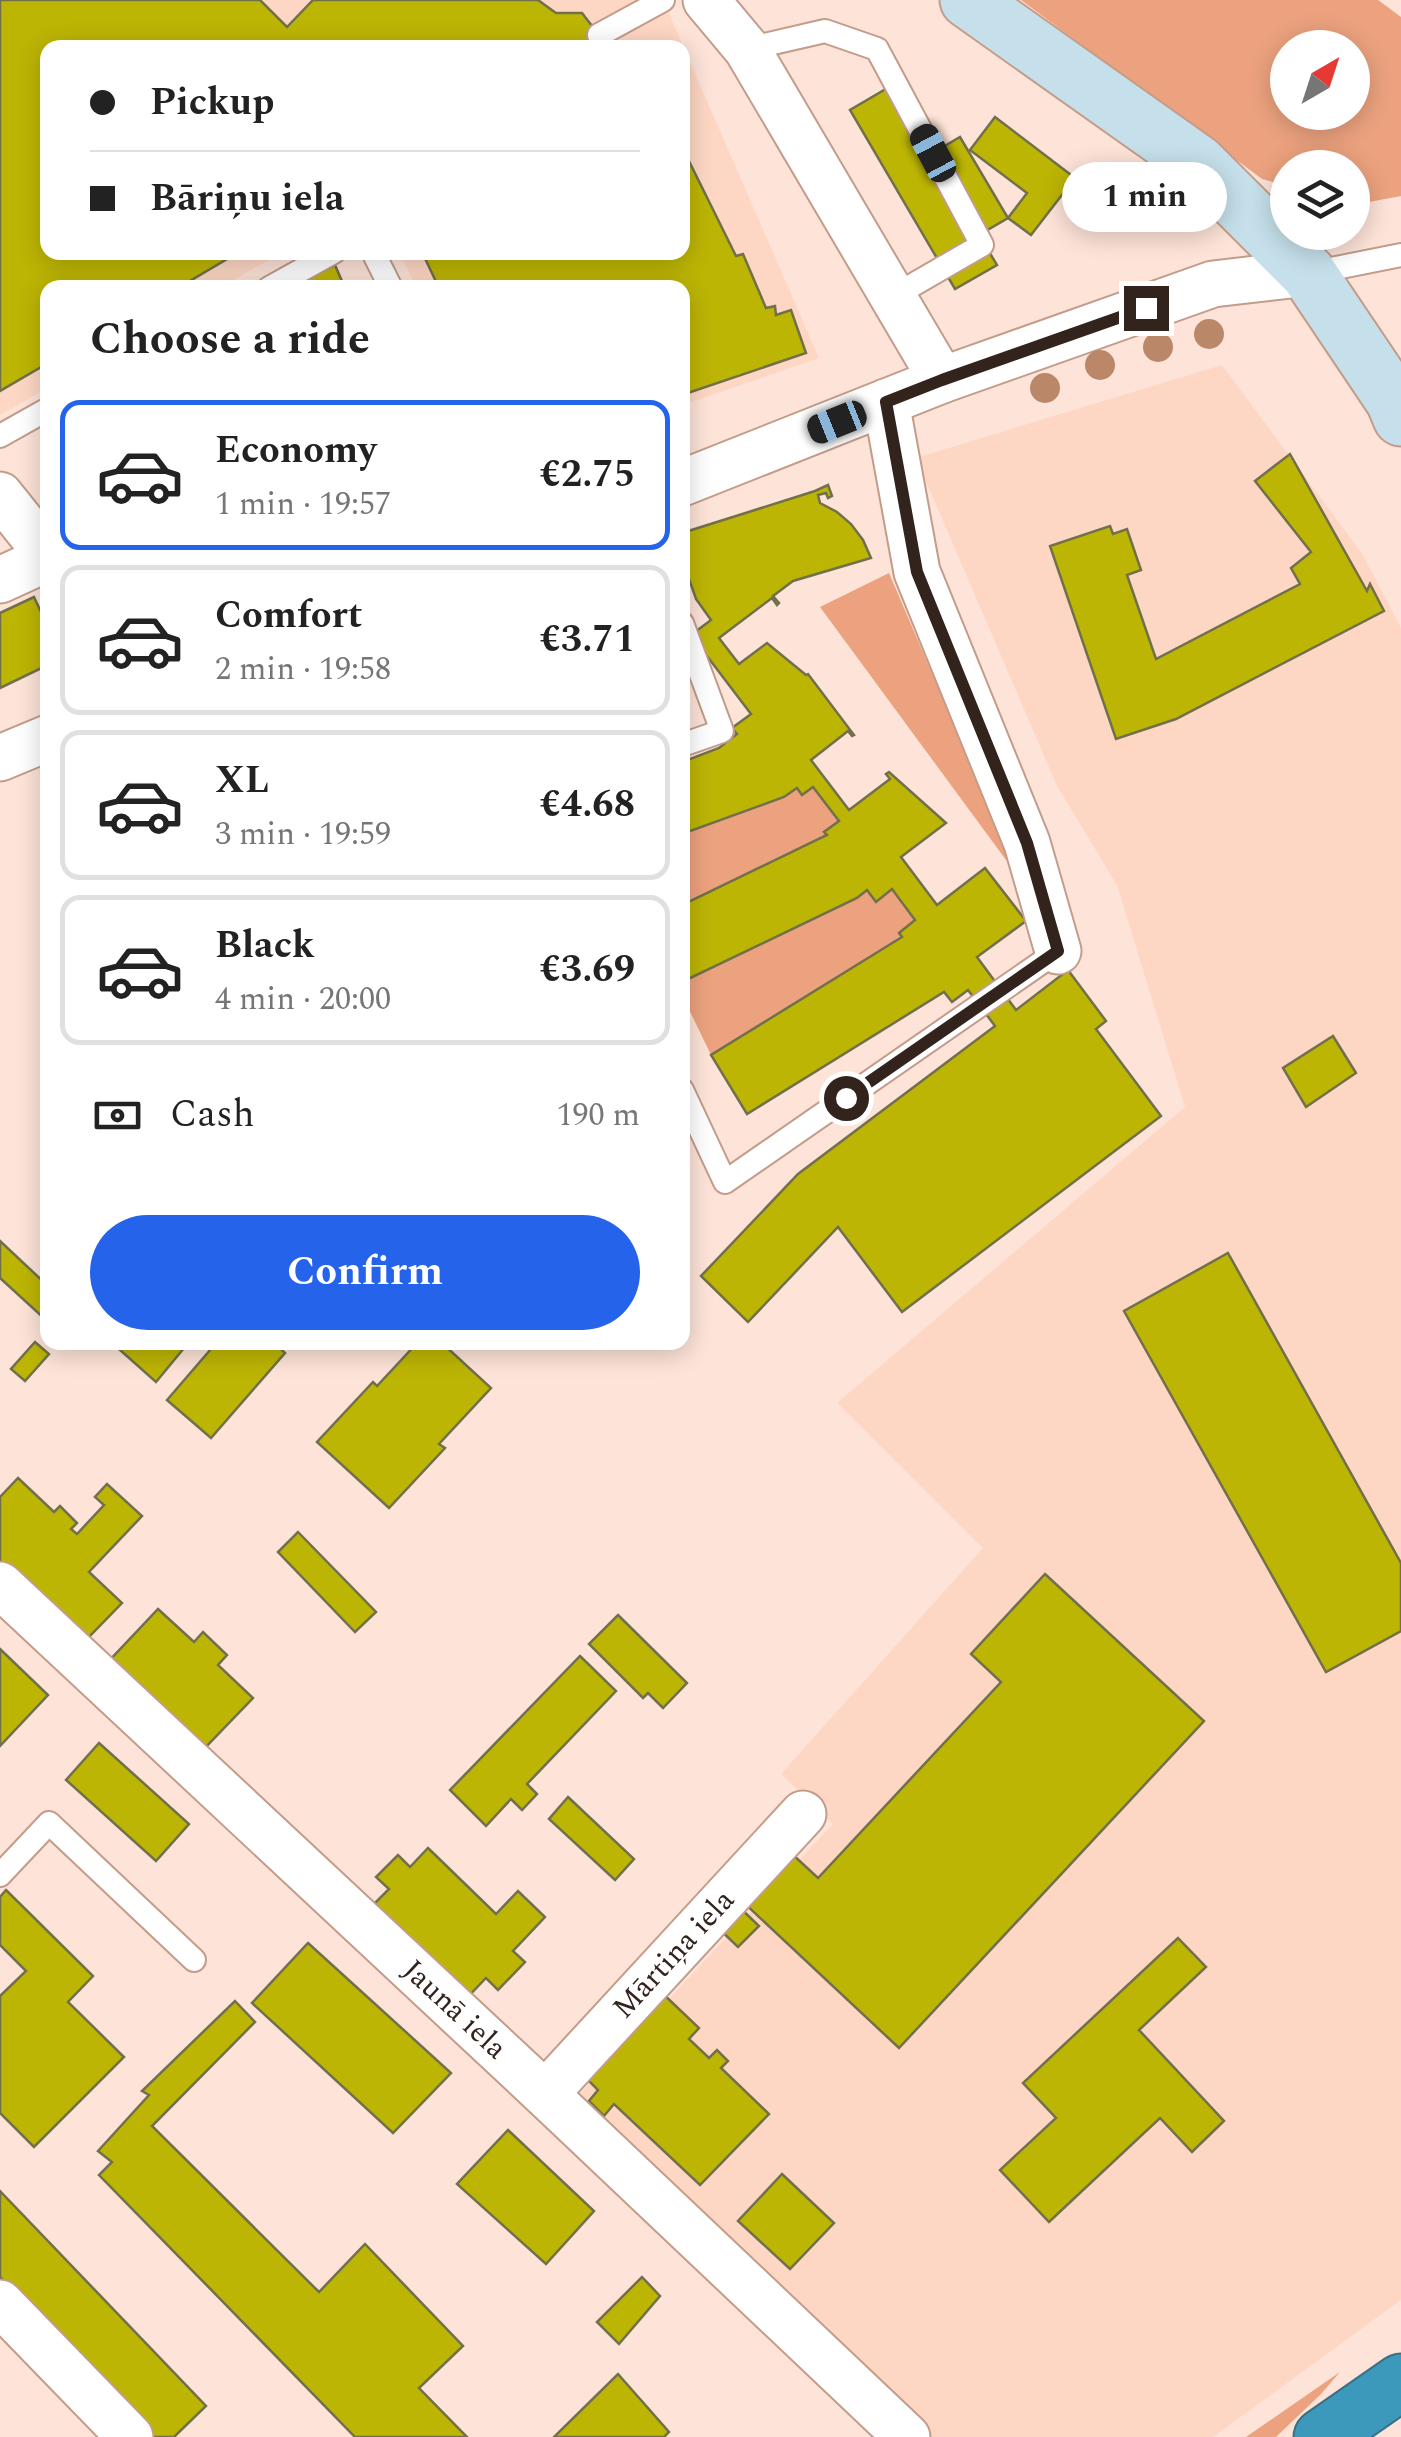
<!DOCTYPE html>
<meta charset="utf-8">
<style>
:root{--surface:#fff;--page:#f2f2f2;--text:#222;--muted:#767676;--line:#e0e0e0;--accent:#2563eb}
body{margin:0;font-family:Spectral,serif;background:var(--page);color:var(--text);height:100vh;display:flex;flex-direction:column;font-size:38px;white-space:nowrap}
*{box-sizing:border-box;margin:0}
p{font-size:32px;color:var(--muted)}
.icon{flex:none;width:55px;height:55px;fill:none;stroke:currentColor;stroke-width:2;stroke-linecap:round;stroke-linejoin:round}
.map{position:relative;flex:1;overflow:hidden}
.sheet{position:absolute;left:40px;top:280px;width:650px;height:1070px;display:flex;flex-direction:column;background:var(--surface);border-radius:20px;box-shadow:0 5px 25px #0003}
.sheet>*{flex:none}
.banner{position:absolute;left:40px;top:40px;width:650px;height:220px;border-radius:20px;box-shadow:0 5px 25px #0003;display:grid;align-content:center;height:220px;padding:0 50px;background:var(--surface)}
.needle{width:65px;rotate:39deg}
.fabs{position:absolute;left:1270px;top:30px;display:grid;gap:20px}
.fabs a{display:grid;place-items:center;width:100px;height:100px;border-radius:50%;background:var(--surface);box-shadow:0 5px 25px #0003;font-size:50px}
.end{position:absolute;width:45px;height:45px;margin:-22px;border:12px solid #32231c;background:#fff;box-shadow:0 0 0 5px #fff}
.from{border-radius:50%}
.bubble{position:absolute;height:70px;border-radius:35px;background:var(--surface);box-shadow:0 5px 25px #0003;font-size:32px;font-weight:700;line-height:70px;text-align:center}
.car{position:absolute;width:30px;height:60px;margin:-30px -15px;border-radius:12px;box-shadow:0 0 8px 2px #0007;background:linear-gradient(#222 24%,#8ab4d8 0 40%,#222 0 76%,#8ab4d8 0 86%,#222 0)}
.banner b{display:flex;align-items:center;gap:35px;height:95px;font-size:38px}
.banner b+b{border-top:2px solid var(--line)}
.banner i{width:25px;height:25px;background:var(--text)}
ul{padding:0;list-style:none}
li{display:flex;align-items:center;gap:30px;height:150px;margin:0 20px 15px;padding:0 30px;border:5px solid var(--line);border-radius:20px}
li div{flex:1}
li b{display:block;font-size:38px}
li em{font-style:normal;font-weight:700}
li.active{border-color:var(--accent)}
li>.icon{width:90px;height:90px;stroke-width:1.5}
h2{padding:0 50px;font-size:45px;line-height:120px}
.pay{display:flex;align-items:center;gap:25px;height:110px;padding:0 50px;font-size:38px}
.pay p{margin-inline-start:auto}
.cta{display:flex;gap:20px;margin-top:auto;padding:20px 50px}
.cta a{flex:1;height:115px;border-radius:60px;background:var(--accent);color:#fff;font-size:40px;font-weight:700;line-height:115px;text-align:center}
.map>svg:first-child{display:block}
.built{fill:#fed7c4}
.green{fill:#eca27e;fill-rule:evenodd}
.building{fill:#bdb504;stroke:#71704b;stroke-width:2.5}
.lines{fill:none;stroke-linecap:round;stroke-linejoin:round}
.lane-casing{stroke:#c39c8a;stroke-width:26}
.street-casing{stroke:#c39c8a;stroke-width:49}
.secondary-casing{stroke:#c39c8a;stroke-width:59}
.highway-casing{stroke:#397084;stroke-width:59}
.lane{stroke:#fff;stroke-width:22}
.street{stroke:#fff;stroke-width:45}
.secondary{stroke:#c5e0eb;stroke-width:55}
.highway{stroke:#3d99bc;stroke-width:55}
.tree{fill:#bb8769}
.route{stroke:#32231c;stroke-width:12}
.labels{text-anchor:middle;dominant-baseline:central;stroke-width:9;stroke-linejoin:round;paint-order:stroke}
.street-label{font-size:30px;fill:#32231c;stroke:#fde3d8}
</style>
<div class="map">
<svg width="1401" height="2437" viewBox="0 0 1401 2437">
<rect width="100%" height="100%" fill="#fde3d8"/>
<g class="built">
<polygon points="0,0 663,0 819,358 683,405 682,288 417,287 399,253 682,252 682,48 48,48 48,252 281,253 221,287 48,288 47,388 0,415"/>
<polygon points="1222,365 1363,555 1401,628 1401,2300 1213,2437 931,2437 572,2102 833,1824 781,1774 983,1548 837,1403 1185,1107 1117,885 1057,786 916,458"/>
</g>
<g class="green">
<path d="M1021,0H1378L1401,17V196L1353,205L1352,168H1288L1287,186L1262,179ZM1288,48H1352V112H1288Z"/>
<polygon points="889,573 1020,879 820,607"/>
<polygon points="813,787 839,821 825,832 827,835 683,905 683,834 784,797 797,788 802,795"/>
<polygon points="892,889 915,920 899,932 902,937 711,1055 683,997 683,982 857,898 867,890 876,901"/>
<polygon points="1340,2372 1321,2394 1276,2437 1246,2437"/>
</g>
<g class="building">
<polygon points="0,0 260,0 287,27 313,0 538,0 556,13 582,13 609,48 48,48 48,252 239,252 178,288 48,288 48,363 0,391"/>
<polygon points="891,86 931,154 960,137 1008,218 979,235 997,265 955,289 850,110"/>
<polygon points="995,117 1075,178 1031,235 1008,218 1027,193 970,150"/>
<polygon points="682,147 736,256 743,254 766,308 775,306 776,315 791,310 806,353 682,395 682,288 439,288 422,252 682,252"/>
<polygon points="335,265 345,288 287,288"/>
<polygon points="1290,454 1367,591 1370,584 1384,611 1176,719 1116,739 1050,546 1110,526 1113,534 1127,529 1141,570 1127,575 1156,659 1300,584 1291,568 1311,552 1255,481"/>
<polygon points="828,485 832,496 828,498 826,493 818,495 820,503 837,512 851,524 863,540 871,558 793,581 773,596 779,603 777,605 772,598 719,638 739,664 767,643 806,675 808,674 854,735 852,736 848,731 811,760 849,810 890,779 886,774 889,772 946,823 901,857 937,905 985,868 1026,921 977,957 1016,1010 1068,970 1106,1021 1096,1029 1161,1116 902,1312 838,1227 748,1322 701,1276 798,1174 995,1026 968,990 952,1002 944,992 747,1114 711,1055 902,937 899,933 915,920 892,889 876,902 867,890 857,898 682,982 682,905 827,835 824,832 839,821 813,787 802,795 797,788 784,797 682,834 682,762 719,748 737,734 732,728 751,714 691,635 711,620 696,599 682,559 682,533 815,491"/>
<polygon points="34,597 48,627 48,665 0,688 0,613"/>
<polygon points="1333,1036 1356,1073 1306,1107 1283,1068"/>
<polygon points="0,1241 48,1286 48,1322 0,1278"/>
<polygon points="1228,1253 1401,1563 1401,1631 1326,1672 1124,1311"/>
<polygon points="35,1342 49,1354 25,1381 11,1369"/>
<polygon points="111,1342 189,1342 156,1382"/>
<polygon points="217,1342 274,1342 285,1353 211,1438 167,1400"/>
<polygon points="418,1342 441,1342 491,1388 439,1444 445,1448 389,1508 317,1442 373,1382 377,1386"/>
<polygon points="18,1478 54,1512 60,1506 77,1523 71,1529 77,1534 104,1505 95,1497 107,1484 142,1516 89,1572 122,1603 85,1641 0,1561 0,1497"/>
<polygon points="298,1532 376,1612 355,1632 278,1552"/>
<polygon points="1045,1574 1204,1721 899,2048 743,1902 790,1852 818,1878 1001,1682 971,1654"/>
<polygon points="158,1609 194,1642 203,1632 227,1655 218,1665 253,1698 201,1752 108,1662"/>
<polygon points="618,1615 687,1683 663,1708 648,1693 643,1698 589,1644"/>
<polygon points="0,1649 48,1695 0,1746"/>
<polygon points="580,1656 616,1691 527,1784 537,1794 522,1810 511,1799 486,1826 450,1790"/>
<polygon points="99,1743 189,1824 156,1861 66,1780"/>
<polygon points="568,1797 634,1859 615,1880 549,1819"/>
<polygon points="428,1848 496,1914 518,1891 545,1917 513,1951 525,1962 498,1990 486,1978 462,2003 367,1911 389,1889 376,1877 398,1855 410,1867"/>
<polygon points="6,1890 93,1976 68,2002 124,2057 34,2147 0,2113 0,1996 26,1971 0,1945 0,1897"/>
<polygon points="735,1903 759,1926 738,1947 715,1925"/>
<polygon points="1178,1938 1206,1967 1139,2030 1224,2121 1192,2152 1160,2118 1049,2222 1000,2170 1056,2118 1023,2083"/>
<polygon points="308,1943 451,2073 393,2133 252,2003"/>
<polygon points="659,1990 699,2028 689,2039 709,2058 717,2050 728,2061 721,2068 769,2114 700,2185 614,2104 604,2116 589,2101 598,2090 581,2073"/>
<polygon points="235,2001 255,2022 152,2126 319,2292 365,2244 463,2346 419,2388 467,2437 355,2437 99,2175 112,2162 98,2151 149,2095 142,2091"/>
<polygon points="508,2130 594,2211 546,2264 457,2184"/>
<polygon points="782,2174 834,2223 790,2269 738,2221"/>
<polygon points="0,2191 206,2406 174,2437 154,2437 0,2277"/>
<polygon points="642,2277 660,2296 619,2344 597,2322"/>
<polygon points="618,2374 669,2432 664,2437 554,2437"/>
</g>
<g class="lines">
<g class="lane-casing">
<g id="lane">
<polyline points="599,35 663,0"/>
<polyline points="747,49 825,31 877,49 982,245 892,297"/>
<polyline points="373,252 391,288"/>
<polyline points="1311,273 1401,255"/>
<polyline points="269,288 334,252"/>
<polyline points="0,436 48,409"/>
<polyline points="682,623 722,731 682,745"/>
<polyline points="682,1090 725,1182 1058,951"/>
<polyline points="0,1875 49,1823 194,1960"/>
</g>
</g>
<g class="street-casing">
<g id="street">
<polyline points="706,0 747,49 942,380"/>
<polyline points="886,402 917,572 1027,843 1058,951"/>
<polyline points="682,483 942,380 1213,284 1308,273"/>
<polyline points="0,495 48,555"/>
<polyline points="0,580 48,558"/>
<polyline points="0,758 48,738"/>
<path id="s1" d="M0,1585L545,2094L907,2437"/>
<path id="s2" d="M545,2094L803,1814"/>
<polyline points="0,2303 130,2437"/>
</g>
</g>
<g class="secondary-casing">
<polyline id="secondary" points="968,0 1198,163 1308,273 1394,401 1401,418"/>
</g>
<g class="highway-casing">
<polyline id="highway" points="1322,2437 1401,2382"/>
</g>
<use href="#lane" class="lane"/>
<use href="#street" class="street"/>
<use href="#secondary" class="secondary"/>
<use href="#highway" class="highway"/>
</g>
<g class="tree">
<circle cx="1209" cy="334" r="15"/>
<circle cx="1158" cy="347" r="15"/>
<circle cx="1100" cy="365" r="15"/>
<circle cx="1045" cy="388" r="15"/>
</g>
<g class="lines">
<polyline class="route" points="846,1098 1058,951 1027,843 917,572 886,402 942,380 1146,308"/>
</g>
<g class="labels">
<g class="street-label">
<text stroke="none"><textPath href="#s2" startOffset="190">Mārtiņa iela</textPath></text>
<text stroke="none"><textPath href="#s1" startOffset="622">Jaunā iela</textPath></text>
</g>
</g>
</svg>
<div class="fabs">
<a><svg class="needle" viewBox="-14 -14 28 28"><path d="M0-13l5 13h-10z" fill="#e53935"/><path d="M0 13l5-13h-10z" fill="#767676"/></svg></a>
<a><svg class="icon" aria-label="layers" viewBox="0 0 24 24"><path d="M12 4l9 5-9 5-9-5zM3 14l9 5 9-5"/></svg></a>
</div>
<i class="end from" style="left:846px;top:1098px"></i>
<i class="end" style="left:1146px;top:308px"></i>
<div class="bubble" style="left:1062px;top:162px;width:165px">1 min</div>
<i class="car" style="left:933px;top:153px;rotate:332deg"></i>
<i class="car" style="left:837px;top:422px;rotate:248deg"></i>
<div class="banner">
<b><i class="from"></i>Pickup</b>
<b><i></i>Bāriņu iela</b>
</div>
<section class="sheet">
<h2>Choose a ride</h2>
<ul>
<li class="active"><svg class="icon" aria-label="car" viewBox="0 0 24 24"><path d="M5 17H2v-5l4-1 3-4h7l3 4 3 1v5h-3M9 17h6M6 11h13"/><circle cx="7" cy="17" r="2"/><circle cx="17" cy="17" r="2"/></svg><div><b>Economy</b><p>1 min · 19:57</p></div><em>€2.75</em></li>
<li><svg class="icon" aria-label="car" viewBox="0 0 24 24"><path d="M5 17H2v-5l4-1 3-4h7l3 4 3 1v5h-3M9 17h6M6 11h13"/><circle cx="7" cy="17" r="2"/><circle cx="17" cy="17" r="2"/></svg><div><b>Comfort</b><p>2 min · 19:58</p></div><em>€3.71</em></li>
<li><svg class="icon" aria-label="car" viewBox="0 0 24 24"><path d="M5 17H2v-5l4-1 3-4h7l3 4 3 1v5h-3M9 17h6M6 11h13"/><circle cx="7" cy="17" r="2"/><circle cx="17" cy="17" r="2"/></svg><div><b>XL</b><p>3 min · 19:59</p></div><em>€4.68</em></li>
<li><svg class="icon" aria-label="car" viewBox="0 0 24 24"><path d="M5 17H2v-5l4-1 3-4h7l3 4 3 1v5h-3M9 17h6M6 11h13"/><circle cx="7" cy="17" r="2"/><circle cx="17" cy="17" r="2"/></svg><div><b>Black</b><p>4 min · 20:00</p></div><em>€3.69</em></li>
</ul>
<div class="pay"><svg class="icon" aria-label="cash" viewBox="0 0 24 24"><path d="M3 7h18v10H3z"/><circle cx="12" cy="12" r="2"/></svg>Cash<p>190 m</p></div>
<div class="cta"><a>Confirm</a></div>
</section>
</div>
